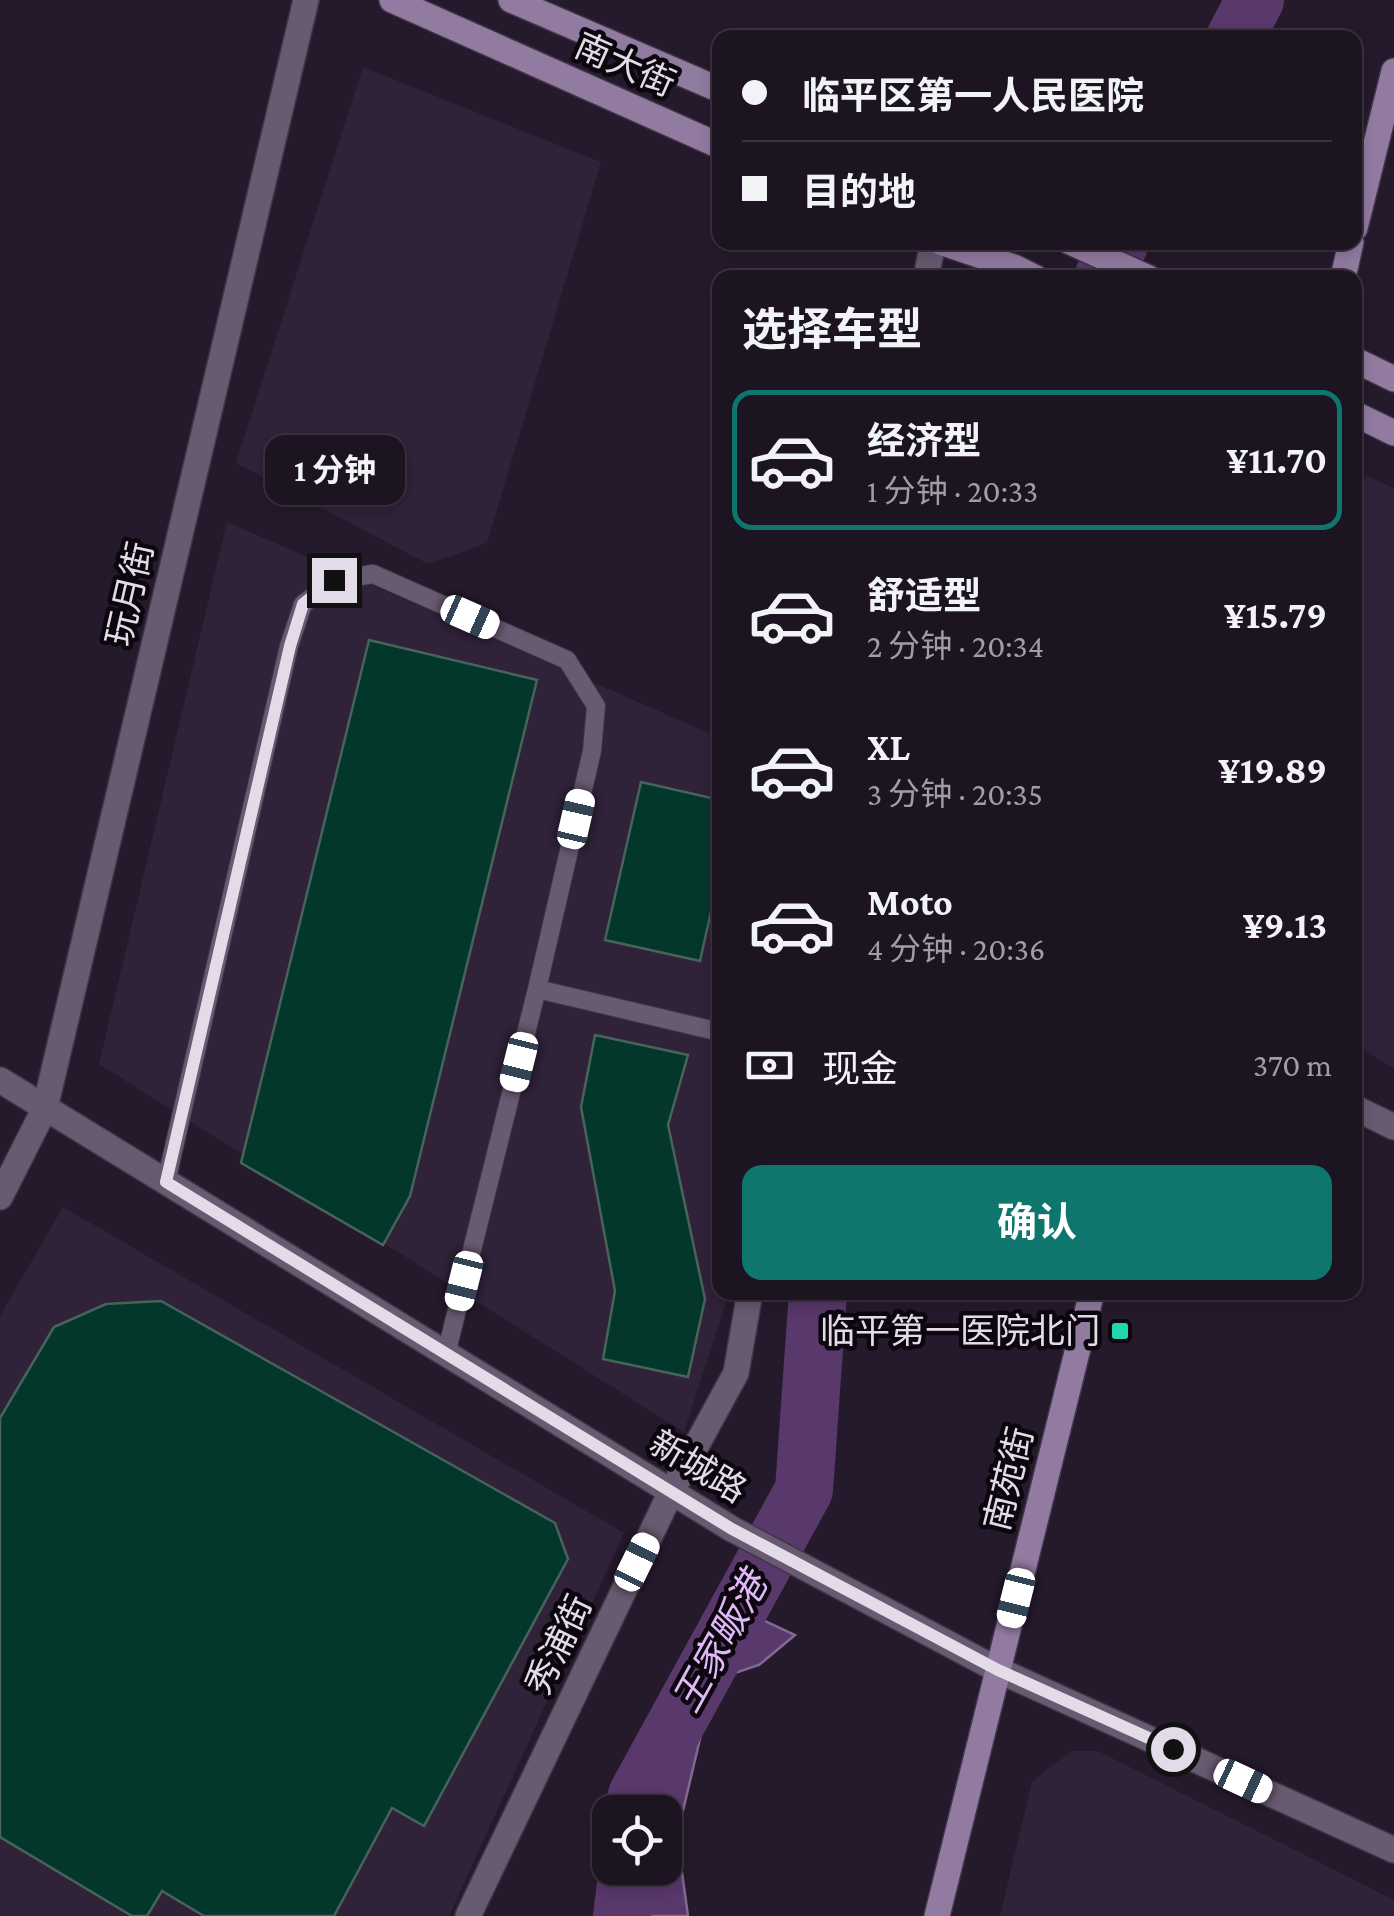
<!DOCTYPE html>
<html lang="zh">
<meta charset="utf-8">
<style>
:root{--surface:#1c1421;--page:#251d2a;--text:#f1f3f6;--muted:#a09ea5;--line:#3a333f;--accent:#0f766e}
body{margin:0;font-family:"Crimson Pro","Noto Sans SC",serif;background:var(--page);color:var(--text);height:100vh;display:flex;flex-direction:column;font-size:38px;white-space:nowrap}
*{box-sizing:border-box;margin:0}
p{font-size:32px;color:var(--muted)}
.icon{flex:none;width:55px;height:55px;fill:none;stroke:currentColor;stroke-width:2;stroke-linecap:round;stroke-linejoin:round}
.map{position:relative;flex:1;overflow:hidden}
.drawer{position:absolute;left:712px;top:270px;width:650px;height:1030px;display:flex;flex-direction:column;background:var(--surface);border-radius:20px;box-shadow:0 5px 15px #0003,0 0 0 2px var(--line)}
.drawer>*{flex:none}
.top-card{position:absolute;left:712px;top:30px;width:650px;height:220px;border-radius:20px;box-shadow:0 5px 15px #0003,0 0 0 2px var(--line);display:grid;align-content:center;height:220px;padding:0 30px;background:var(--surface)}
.tools{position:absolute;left:592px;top:1795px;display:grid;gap:20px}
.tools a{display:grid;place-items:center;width:90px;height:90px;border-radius:20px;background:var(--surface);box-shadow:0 5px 15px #0003,0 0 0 2px var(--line);font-size:50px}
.end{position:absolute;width:45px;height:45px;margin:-22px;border:12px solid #e3dce8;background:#111;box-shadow:0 0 0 5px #111}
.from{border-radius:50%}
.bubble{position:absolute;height:70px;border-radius:20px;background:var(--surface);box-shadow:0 5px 15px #0003,0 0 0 2px var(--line);font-size:32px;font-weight:700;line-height:70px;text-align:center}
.car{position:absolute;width:30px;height:60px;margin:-30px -15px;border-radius:12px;box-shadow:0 0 8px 2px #0007;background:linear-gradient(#fff 24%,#345 0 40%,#fff 0 76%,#345 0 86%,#fff 0)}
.top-card b{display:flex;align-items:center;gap:35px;height:95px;font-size:38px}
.top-card b+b{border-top:2px solid var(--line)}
.top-card i{width:25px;height:25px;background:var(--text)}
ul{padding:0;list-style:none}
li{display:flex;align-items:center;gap:30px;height:140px;margin:0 20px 15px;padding:0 10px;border:5px solid transparent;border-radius:20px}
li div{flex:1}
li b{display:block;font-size:38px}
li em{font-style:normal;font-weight:700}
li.current{border-color:var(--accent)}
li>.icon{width:90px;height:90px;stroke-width:1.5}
h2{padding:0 30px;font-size:45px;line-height:120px}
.pay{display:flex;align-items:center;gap:25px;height:110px;padding:0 30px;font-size:38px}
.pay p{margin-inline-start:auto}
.action{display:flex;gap:20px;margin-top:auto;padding:20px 30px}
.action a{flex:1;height:115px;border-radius:20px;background:var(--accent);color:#fff;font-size:40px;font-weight:700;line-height:115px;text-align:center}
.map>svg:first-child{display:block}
.built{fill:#302239}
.water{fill:#59386c;stroke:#826991;stroke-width:2.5}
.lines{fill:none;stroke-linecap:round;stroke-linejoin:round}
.river{stroke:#59386c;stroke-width:58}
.building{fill:#04372c;stroke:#47635a;stroke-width:2.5}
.service-casing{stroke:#403546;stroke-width:20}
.minor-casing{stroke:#403546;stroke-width:28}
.tertiary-casing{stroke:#403546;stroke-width:28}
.secondary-casing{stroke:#403546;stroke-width:28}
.service{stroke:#685a71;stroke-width:18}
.minor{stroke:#685a71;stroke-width:25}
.tertiary{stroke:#685a71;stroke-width:25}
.secondary{stroke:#927ba1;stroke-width:25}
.route{stroke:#e3dce8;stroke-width:12}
.poi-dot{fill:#22d5af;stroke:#0c070f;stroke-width:4}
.labels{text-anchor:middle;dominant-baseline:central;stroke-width:9;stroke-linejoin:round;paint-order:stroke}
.street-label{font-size:35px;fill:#e3dce8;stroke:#0c070f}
.poi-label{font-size:35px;fill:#e3dce8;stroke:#0c070f;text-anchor:end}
.water-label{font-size:38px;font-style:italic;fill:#e0b8f8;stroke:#0c070f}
</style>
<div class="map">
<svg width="1394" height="1916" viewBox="0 0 1394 1916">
<rect width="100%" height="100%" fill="#251a2c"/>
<g class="built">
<polygon points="363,67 601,162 487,543 428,564 236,463"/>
<polygon points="1365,475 1394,488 1394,1068 1355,1046 1355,522"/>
<polygon points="227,522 720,738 720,1039 717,1051 720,1111 720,1292 729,1293 684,1432 99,1064"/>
<polygon points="63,1207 624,1533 449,1916 0,1916 0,1316"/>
<polygon points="1071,1751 1098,1751 1394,1900 1394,1916 1000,1916 1032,1782"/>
</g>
<polygon class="water" points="718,1599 795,1635 759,1665 714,1680 677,1836 688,1916 628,1916 624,1884 626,1868 665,1868 665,1812 632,1812 663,1694"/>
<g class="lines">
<g class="river">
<polyline points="1235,38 1255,0"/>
<polyline points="1103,278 1120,242"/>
<polyline points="634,1812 637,1795 804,1490 818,1292"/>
<polyline points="622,1916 628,1868"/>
</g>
</g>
<g class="building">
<polygon points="369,640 537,680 410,1196 383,1245 241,1163"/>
<polygon points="641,782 720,800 720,871 700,961 605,940"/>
<polygon points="595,1035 688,1055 668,1125 705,1299 688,1377 603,1359 615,1291 581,1107"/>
<polygon points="161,1301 555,1523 568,1559 424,1826 392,1808 334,1916 204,1916 162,1891 147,1916 132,1916 0,1837 0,1418 54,1327 106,1304"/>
</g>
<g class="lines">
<g class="service-casing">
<g id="service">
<polyline points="537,989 720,1032"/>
<polyline points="166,1182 289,646 303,604 335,580 373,574 567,660 596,706 592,751 537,989 446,1354"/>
</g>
</g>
<g class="minor-casing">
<g id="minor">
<polyline points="926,278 933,242"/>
<polyline points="1355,1108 1394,1127"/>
<polyline points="468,1916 671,1492 736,1373 750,1292"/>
</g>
</g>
<g class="tertiary-casing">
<g id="tertiary">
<polyline points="0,1080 732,1529 998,1670 1394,1850"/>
<polyline points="0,1197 45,1108 306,0"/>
</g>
</g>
<g class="secondary-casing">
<g id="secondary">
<polyline points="392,0 720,146"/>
<polyline points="511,0 720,90"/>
<polyline points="1355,228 1394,71"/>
<polyline points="940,242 1014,267 1036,278"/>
<polyline points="1070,242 1149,278"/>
<polyline points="1343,278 1351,242"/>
<polyline points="1355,360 1394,379"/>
<polyline points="1355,414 1394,433"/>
<polyline points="937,1916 1092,1292"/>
</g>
</g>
<use href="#service" class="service"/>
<use href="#minor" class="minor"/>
<use href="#tertiary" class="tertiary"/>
<use href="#secondary" class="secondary"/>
</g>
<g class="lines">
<polyline class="route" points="334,580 303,604 290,646 166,1182 732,1529 998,1670 1173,1749"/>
</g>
<rect class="poi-dot" x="1110" y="1321" width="20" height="20" rx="5"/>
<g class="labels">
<g class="street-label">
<text transform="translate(625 65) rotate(24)">南大街</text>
<text transform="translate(130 594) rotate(-77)">玩月街</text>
<text transform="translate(698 1467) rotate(31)">新城路</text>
<text transform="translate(1009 1479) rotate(-76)">南苑街</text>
<text transform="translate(559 1645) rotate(-64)">秀浦街</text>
</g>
<g class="poi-label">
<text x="1100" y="1331">临平第一医院北门</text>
</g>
<g class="water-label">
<text transform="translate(720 1642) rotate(-61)">王家畈港</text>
</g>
</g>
</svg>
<div class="tools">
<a><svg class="icon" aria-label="locate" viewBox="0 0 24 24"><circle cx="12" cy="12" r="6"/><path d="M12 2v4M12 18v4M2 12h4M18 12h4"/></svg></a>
</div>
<i class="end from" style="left:1173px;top:1749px"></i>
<i class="end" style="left:334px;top:580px"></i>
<div class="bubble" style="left:265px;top:435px;width:140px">1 分钟</div>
<i class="car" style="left:470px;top:617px;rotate:114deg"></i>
<i class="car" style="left:576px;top:819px;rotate:13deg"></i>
<i class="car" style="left:519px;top:1062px;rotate:194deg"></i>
<i class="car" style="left:464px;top:1281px;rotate:194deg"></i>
<i class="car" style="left:637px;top:1562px;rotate:26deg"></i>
<i class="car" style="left:1016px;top:1598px;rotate:194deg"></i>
<i class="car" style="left:1243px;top:1781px;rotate:115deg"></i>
<div class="top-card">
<b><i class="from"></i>临平区第一人民医院</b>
<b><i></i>目的地</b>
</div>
<section class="drawer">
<h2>选择车型</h2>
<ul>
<li class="current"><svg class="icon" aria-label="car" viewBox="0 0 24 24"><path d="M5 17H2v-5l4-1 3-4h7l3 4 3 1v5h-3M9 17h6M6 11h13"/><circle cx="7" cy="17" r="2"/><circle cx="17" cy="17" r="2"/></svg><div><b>经济型</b><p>1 分钟 · 20:33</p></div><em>¥11.70</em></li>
<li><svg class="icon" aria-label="car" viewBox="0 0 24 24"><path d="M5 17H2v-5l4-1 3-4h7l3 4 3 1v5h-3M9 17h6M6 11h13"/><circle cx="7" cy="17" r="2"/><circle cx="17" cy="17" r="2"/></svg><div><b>舒适型</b><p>2 分钟 · 20:34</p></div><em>¥15.79</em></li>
<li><svg class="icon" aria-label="car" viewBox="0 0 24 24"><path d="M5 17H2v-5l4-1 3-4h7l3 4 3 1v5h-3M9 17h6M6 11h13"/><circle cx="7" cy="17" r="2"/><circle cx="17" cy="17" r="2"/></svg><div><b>XL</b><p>3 分钟 · 20:35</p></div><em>¥19.89</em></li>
<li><svg class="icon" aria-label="car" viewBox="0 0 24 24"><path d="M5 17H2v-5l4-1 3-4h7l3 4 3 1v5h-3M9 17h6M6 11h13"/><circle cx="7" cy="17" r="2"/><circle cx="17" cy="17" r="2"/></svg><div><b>Moto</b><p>4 分钟 · 20:36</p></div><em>¥9.13</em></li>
</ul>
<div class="pay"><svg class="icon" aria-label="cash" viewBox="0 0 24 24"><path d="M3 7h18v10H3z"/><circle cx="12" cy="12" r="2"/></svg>现金<p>370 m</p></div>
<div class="action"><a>确认</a></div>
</section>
</div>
